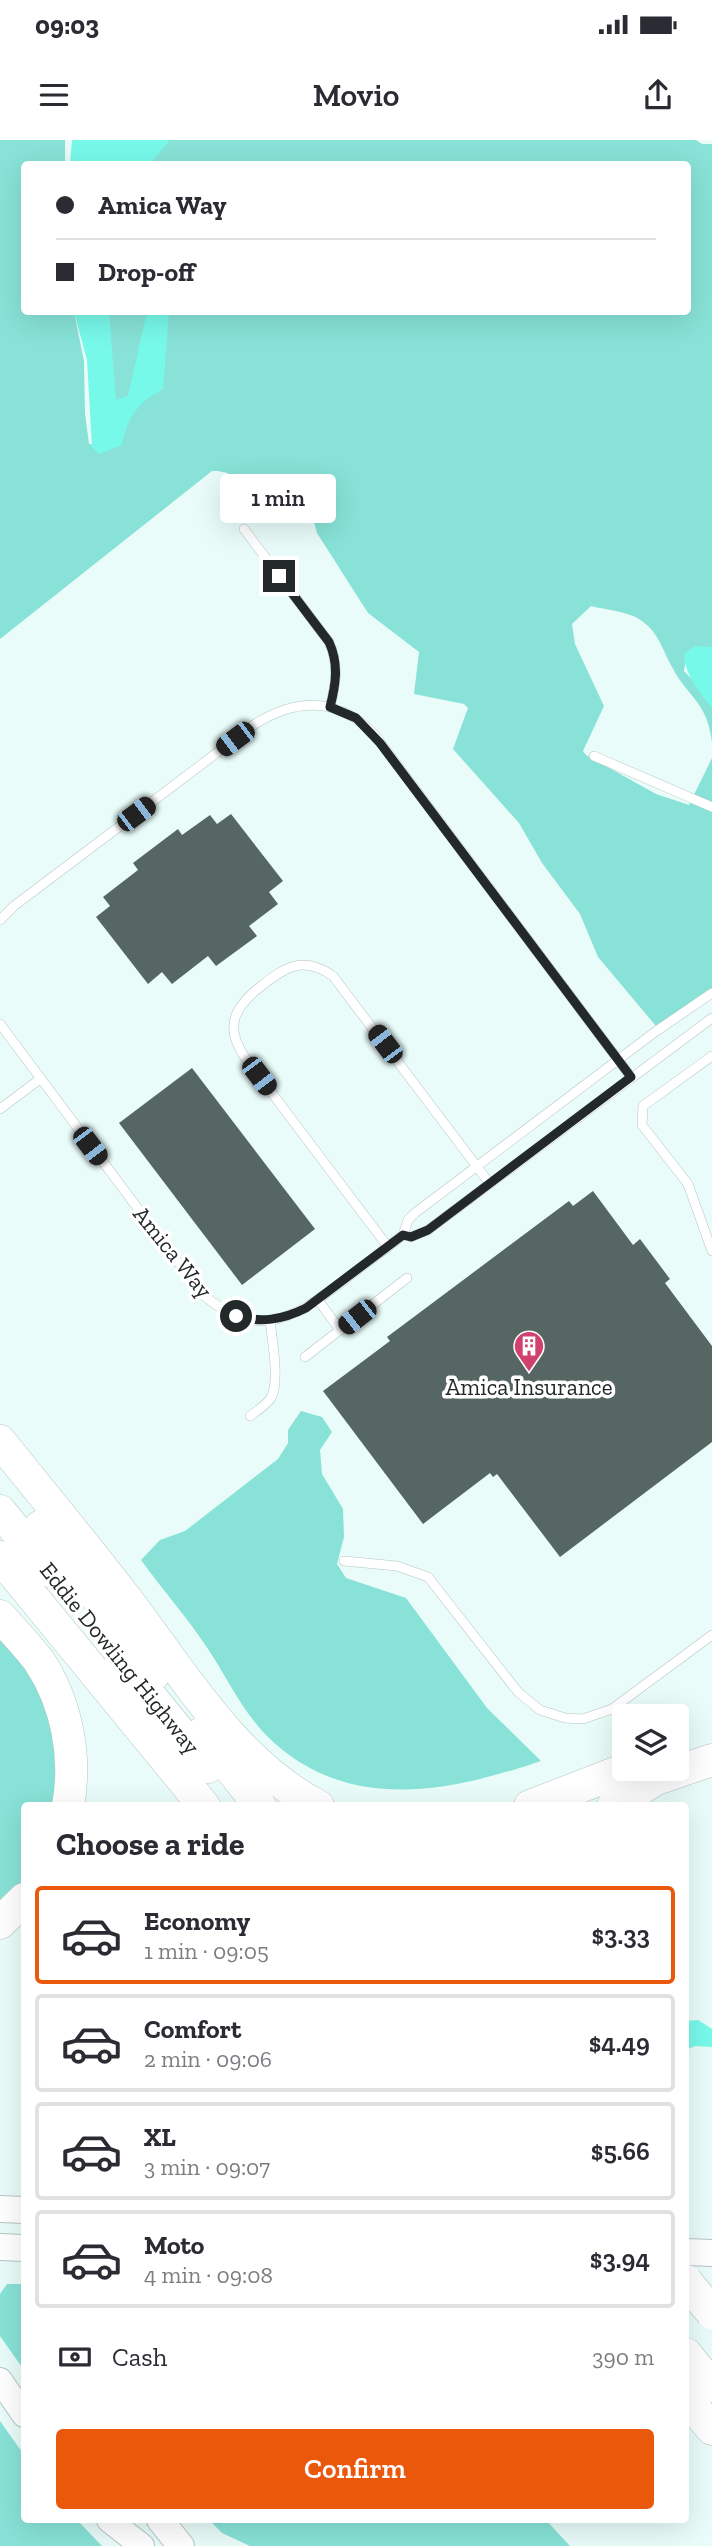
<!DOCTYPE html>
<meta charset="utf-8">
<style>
:root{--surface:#fff;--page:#f2f2f3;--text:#2b2b33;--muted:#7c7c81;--line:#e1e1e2;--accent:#ea580c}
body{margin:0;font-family:"Zilla Slab",serif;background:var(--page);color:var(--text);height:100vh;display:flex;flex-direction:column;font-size:26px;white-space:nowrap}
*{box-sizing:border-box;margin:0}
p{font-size:23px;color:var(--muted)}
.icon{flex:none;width:38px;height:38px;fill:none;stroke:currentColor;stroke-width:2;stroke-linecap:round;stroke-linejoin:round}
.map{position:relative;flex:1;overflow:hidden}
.details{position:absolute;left:21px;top:1662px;width:668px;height:721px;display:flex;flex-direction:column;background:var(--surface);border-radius:7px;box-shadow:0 7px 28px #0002}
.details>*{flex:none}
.top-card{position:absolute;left:21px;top:21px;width:670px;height:154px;border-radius:7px;box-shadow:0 7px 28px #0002;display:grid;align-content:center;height:154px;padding:0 35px;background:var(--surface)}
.buttons{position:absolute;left:612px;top:1564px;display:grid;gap:14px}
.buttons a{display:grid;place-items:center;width:77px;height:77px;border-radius:7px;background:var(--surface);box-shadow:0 7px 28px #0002;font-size:35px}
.end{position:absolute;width:32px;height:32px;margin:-16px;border:9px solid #222928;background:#fff;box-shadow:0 0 0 4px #fff}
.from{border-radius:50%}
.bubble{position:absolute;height:49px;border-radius:7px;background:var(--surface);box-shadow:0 7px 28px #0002;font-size:23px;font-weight:600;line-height:49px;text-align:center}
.car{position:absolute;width:21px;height:42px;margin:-21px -10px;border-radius:9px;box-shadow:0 0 5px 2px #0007;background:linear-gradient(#222 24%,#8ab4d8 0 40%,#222 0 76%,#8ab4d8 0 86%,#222 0)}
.top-card b{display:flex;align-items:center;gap:24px;height:66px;font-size:26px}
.top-card b+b{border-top:2px solid var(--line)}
.top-card i{width:18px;height:18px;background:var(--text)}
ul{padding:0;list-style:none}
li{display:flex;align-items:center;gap:21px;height:98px;margin:0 14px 10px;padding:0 21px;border:4px solid var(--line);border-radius:7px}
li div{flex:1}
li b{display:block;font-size:26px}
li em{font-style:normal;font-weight:600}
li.current{border-color:var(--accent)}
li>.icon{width:63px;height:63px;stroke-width:1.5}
h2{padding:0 35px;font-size:32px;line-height:84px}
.pay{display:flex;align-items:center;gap:18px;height:77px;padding:0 35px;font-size:26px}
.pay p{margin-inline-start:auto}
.button{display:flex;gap:14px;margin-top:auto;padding:14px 35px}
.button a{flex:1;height:80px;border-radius:7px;background:var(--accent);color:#fff;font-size:28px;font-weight:600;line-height:80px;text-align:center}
.status{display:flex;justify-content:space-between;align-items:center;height:49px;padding:0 35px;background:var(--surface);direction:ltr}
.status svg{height:19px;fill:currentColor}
header{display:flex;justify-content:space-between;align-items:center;height:91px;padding:0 35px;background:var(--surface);font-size:32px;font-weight:600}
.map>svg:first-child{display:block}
.green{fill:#88e2d7}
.water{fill:#77f9ea}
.building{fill:#556663}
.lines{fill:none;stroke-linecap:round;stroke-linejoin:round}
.lane-casing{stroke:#b4c6c4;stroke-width:10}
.secondary-casing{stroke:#b4c6c4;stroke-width:26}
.primary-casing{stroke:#b4c6c4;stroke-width:28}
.highway-casing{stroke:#b4c6c4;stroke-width:33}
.lane{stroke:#fff;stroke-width:9}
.secondary{stroke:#fff;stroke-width:24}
.primary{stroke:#fff;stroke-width:26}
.highway{stroke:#fff;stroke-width:32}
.highway-bridge-casing{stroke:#b4c6c4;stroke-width:33;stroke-linecap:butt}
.highway-bridge{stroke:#fff;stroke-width:32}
.route{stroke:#222928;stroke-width:9}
.labels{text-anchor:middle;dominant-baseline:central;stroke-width:7;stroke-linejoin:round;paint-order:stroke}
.street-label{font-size:23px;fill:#222928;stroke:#fff}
.poi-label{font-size:23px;fill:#222928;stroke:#fff}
</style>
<div class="status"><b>09:03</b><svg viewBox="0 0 49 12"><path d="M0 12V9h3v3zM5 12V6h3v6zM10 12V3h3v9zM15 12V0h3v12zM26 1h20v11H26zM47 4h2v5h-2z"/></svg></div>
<header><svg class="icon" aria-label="menu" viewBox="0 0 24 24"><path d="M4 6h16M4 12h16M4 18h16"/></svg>Movio<svg class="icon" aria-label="share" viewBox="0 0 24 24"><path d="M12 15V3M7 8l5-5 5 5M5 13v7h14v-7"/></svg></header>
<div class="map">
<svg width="712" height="2406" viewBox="0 0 712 2406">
<rect width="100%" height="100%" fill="#e9fcf9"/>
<g class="green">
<path d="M0,0H65V24H24V172H74L84,221L85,273L89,304L100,306L107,172H688V24H138L150,0H696L702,4H712V514L687,513L684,531L712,560V602C707,561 688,558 672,527C661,507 659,492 639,479C626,471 606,470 591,466L572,484L575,504L604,566L583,611L586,615L656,654L689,665L712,618V857L661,892L598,817L580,774L542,723L519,683L453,609L468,568L464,564L414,554L419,512L368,473L317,393L311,372L268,346L260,348L257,344C236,341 232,330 212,331L0,499Z"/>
<path d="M301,1271L322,1277L332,1292L320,1310L322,1334L343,1369L344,1397L337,1424L346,1438L406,1458L487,1568L541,1621C446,1653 344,1674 265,1594C240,1568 226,1535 206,1506C186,1476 162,1449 141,1420L160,1400L185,1391L278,1319L288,1303V1290Z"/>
<polygon points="0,1492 51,1553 76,1666 24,1666 24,1770 0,1791"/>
<polygon points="7,2144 24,2144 24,2230 0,2196 0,2154"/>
<polygon points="0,2281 24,2315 24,2380 77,2380 102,2406 0,2406"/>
<polygon points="209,2380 546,2380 570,2406 250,2406 222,2393"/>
</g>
<g class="water">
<polygon points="72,0 170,0 150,24 70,24"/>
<path d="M74,172H109L116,260L128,256L147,172H169L163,249C138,262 127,278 122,305L99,314L92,307L87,220Z"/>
<path d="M695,506L712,507V568C699,552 685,535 684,514Z"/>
<polygon points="698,1880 712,1889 712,1907 695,1906 686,1910 686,1881"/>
</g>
<g class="building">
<polygon points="231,674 283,741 269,752 278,764 249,786 257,796 216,826 208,816 172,844 162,832 148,844 96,777 110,766 103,757 138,730 133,723 178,689 182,695 210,675 217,684"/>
<polygon points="192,928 315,1089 242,1145 119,983"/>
<polygon points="593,1051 633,1105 640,1099 670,1139 665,1143 712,1206 712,1302 560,1417 497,1334 493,1337 490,1333 423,1384 323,1251 390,1201 387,1197 569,1061 573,1066"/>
</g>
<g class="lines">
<g class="lane-casing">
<g id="lane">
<path d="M244,389L329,502C339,524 336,544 330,567"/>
<polyline points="594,616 712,667"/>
<path d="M0,780L14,766L255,584C297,558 337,557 374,594L631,937"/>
<path d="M0,884L201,1153C256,1201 291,1180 342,1142C362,1126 383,1111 403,1095L408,1080L415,1073L655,892L712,853"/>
<polyline points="712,916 643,966 642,985 688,1044 712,1111"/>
<polyline points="0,969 40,939"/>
<polyline points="403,1095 411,1097 428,1090 712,878"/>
<path d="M388,1107L244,916C224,886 235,867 260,847C285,827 303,815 333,836L490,1044"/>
<polyline points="318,1160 340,1190"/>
<polyline points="305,1217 407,1138"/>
<path d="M250,1276C257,1271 266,1265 271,1258C280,1241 272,1200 270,1180"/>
<polyline points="344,1421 397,1426 428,1437 518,1552 540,1570 565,1578 583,1579 612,1569 712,1495"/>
</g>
</g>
<g class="secondary-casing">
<g id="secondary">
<polyline points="0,2240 24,2275"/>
<polyline points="109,2380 142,2406"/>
</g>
</g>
<g class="primary-casing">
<g id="primary">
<polyline points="0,2069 24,2070"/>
<polyline points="0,2107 24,2108"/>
<polyline points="686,2112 712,2113"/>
<polyline points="160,2380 181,2406"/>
</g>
</g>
<g class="highway-casing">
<g id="highway">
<path d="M0,1301C42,1354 86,1406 127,1460C183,1533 234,1622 318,1666"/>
<polyline points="0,1371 49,1431"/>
<polyline points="41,1386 155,1533"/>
<polyline points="0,1417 204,1666"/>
<path d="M0,1476C13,1491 27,1505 39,1521C67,1563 77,1617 68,1666"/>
<polyline points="121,1520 208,1627"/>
<polyline points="202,1593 260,1666"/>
<polyline points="530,1666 626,1629"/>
<polyline points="613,1666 656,1639 712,1620"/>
<polyline points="0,1783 24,1759"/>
<polyline points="686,2214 712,2246"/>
<polyline points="686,2258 712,2289"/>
</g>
</g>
<use href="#lane" class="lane"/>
<use href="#secondary" class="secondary"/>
<use href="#primary" class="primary"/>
<use href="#highway" class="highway"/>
<g class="highway-bridge-casing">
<polyline id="highway-bridge" points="686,2141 712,2173"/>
</g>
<use href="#highway-bridge" class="highway-bridge"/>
</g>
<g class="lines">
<path class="route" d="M236,1176C261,1183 282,1180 306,1168L403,1095L411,1097L428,1090L631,937L380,603L356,578L330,567C336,544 339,524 329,502L279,436"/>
</g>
<defs>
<g id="building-pin" transform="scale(1.575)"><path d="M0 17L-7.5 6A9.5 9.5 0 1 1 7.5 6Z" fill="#d0426e" stroke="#fff"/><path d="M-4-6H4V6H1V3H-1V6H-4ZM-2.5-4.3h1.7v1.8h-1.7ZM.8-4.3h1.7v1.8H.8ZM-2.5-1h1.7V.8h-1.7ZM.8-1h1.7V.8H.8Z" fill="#fff"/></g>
</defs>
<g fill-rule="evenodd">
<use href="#building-pin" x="529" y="1206"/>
</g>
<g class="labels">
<g class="street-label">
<text transform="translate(173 1112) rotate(51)">Amica Way</text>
<text transform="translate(120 1518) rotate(51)">Eddie Dowling Highway</text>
</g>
<g class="poi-label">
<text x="529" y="1247">Amica Insurance</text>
</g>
</g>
</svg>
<div class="buttons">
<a><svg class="icon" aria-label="layers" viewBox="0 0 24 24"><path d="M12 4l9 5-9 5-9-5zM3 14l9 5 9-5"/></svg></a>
</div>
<i class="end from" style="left:236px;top:1176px"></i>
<i class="end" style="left:279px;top:436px"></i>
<div class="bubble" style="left:220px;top:334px;width:116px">1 min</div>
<i class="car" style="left:235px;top:599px;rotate:233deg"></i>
<i class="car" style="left:136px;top:674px;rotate:53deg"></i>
<i class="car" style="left:385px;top:904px;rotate:323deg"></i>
<i class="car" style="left:259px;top:936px;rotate:143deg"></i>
<i class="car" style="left:90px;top:1006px;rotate:143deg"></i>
<i class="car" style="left:357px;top:1177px;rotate:232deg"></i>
<div class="top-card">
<b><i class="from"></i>Amica Way</b>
<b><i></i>Drop-off</b>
</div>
<section class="details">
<h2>Choose a ride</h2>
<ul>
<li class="current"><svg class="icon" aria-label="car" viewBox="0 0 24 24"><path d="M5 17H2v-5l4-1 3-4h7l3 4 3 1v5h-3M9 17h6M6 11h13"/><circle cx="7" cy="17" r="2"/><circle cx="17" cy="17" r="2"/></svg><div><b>Economy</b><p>1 min · 09:05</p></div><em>$3.33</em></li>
<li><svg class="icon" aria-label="car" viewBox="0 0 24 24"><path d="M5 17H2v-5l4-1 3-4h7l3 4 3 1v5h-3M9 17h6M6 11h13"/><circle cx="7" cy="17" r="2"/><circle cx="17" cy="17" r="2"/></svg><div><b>Comfort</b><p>2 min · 09:06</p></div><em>$4.49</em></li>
<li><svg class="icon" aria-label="car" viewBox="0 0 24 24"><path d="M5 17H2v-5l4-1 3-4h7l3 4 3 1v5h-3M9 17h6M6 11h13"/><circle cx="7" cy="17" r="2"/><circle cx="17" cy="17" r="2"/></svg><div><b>XL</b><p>3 min · 09:07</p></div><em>$5.66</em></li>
<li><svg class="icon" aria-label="car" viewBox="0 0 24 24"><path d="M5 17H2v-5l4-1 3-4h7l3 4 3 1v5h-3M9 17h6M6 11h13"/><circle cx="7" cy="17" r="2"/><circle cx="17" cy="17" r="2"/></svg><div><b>Moto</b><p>4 min · 09:08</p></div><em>$3.94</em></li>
</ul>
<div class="pay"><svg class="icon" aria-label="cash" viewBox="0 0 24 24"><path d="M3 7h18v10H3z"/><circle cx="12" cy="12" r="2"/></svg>Cash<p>390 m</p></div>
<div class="button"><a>Confirm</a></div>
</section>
</div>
